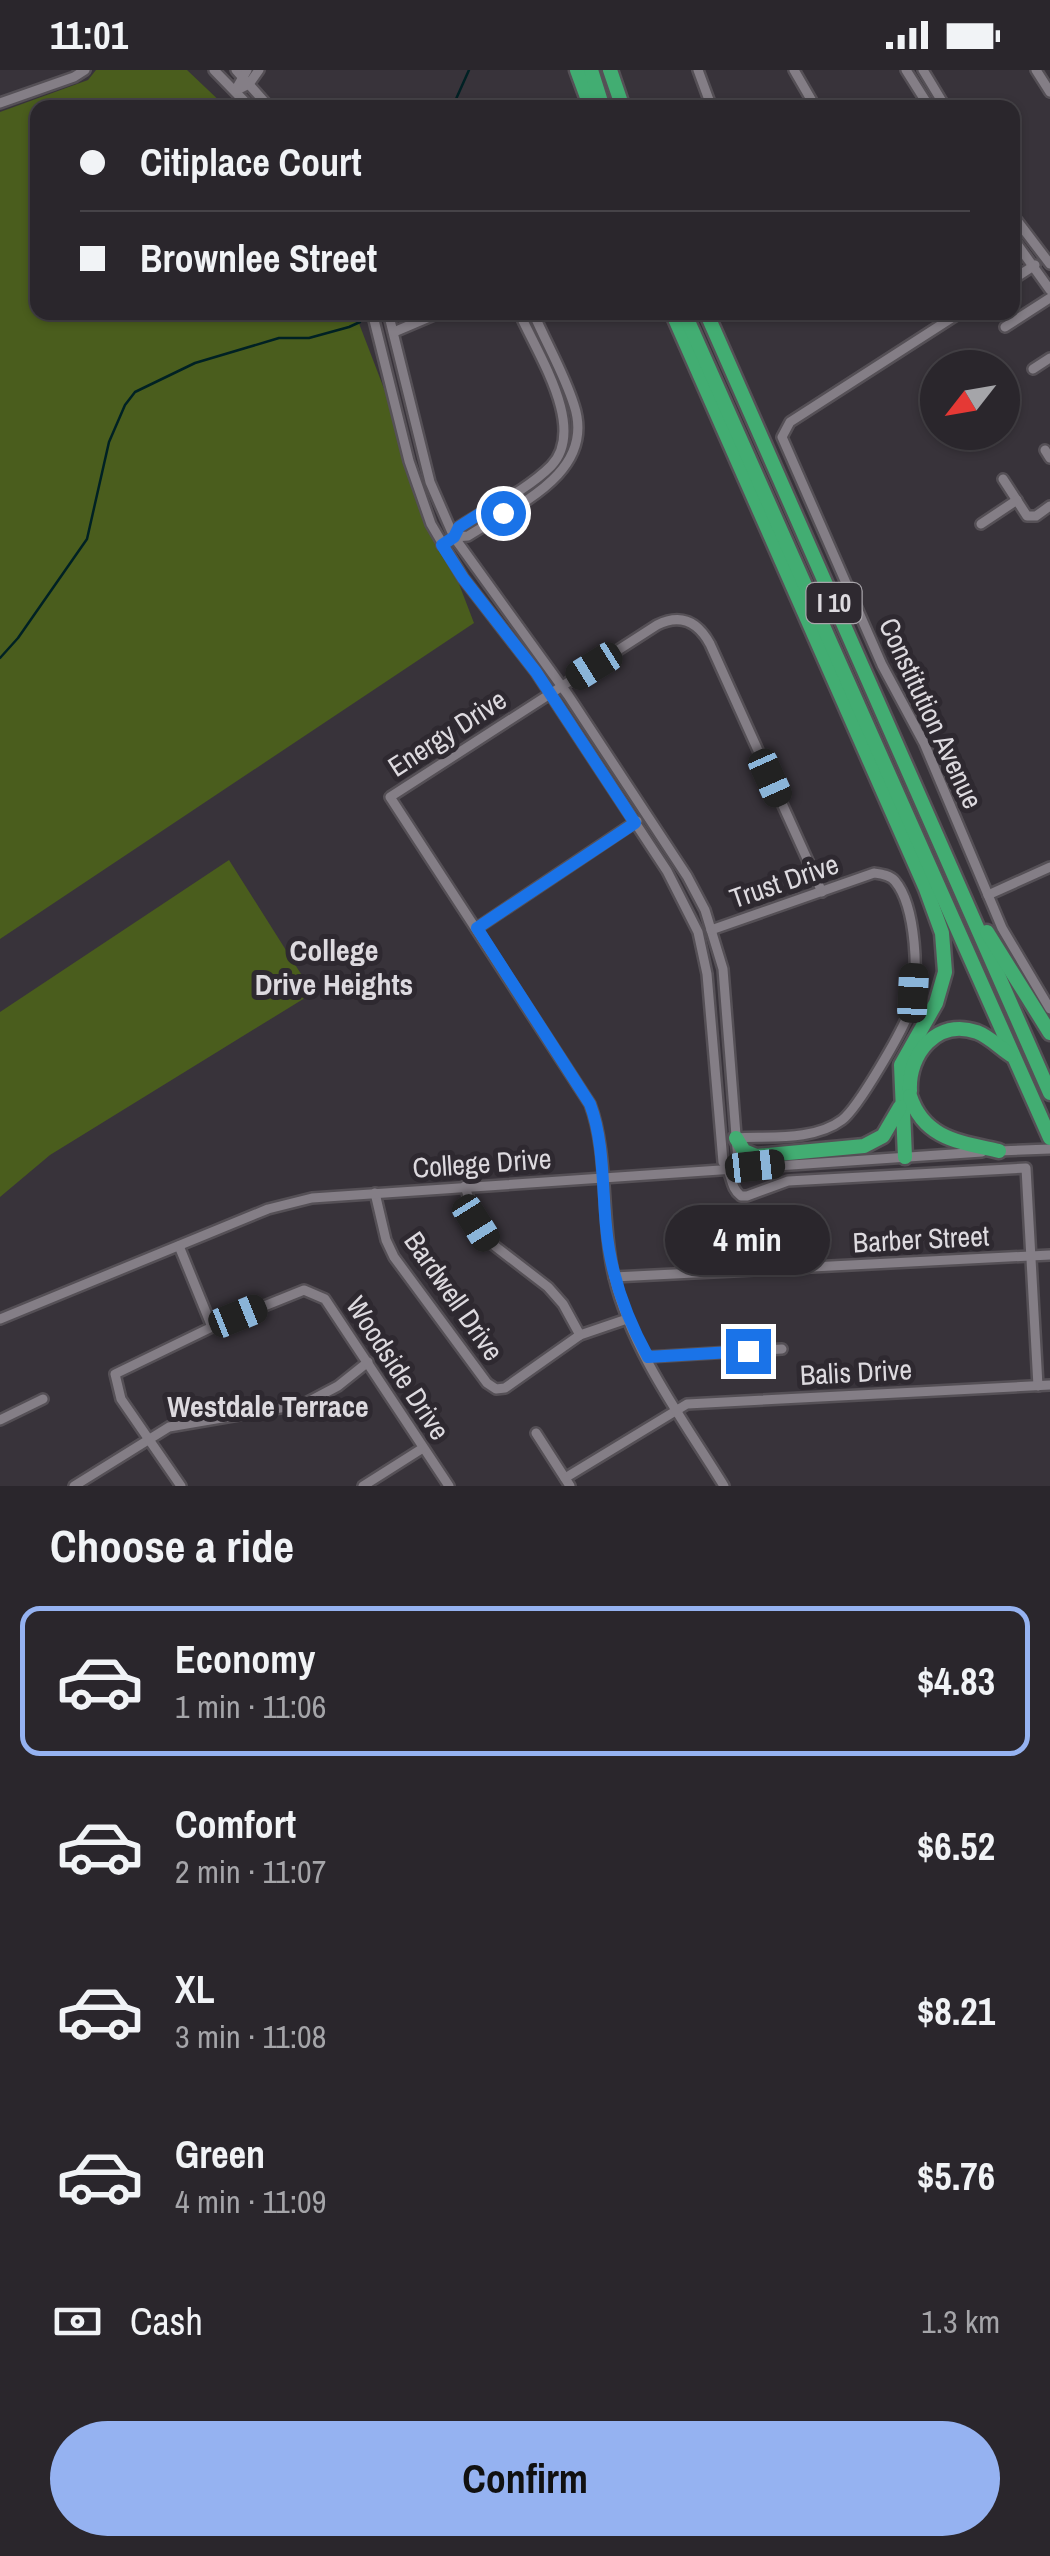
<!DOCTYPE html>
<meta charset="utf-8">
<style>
:root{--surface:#2a262c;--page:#363238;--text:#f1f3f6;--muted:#a5a5a9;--line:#464348;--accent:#95b2f1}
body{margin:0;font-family:"Archivo Narrow",sans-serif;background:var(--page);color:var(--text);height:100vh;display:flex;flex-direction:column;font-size:38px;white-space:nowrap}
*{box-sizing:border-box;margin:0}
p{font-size:32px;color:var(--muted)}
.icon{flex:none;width:55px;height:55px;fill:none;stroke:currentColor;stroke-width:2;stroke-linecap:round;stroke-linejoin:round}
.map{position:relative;height:1416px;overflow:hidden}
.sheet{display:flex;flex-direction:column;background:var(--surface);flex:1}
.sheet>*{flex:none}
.guide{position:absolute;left:30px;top:30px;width:990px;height:220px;border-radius:20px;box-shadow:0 2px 8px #0004,0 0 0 2px var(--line);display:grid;align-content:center;height:220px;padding:0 50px;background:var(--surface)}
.needle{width:65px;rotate:239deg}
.buttons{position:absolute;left:920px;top:280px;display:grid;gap:20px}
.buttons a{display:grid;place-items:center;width:100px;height:100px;border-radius:50%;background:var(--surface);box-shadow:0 2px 8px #0004,0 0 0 2px var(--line);font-size:50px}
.end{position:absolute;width:45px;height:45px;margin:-22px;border:12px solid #1a73e8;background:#fff;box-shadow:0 0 0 5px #fff}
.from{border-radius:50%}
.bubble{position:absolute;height:70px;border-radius:35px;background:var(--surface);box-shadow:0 2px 8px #0004,0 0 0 2px var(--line);font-size:32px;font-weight:700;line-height:70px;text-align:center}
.car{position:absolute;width:30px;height:60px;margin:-30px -15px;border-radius:12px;box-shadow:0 0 8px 2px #0007;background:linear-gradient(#222 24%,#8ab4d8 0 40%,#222 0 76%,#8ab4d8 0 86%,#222 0)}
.guide b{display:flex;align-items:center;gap:35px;height:95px;font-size:38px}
.guide b+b{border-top:2px solid var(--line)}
.guide i{width:25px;height:25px;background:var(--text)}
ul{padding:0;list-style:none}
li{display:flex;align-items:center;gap:30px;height:150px;margin:0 20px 15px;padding:0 30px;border:5px solid transparent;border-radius:20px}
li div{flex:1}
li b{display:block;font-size:38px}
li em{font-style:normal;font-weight:700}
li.active{border-color:var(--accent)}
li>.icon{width:90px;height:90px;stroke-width:1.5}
h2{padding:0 50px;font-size:45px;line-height:120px}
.pay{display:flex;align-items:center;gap:25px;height:110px;padding:0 50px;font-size:38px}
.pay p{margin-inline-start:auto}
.primary-button{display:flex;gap:20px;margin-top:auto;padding:20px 50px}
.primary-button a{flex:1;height:115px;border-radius:60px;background:var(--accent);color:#111;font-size:40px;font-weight:700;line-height:115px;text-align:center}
.status{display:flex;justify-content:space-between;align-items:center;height:70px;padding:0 50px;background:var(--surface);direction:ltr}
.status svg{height:28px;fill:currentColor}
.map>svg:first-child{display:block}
.green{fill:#4a5d1d}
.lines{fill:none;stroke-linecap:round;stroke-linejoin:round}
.stream{stroke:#002124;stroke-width:2.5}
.minor-casing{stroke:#555056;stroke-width:14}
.highway-casing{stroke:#555056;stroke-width:19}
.minor{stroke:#847e86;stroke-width:9}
.highway{stroke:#42ad72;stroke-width:14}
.route{stroke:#1a73e8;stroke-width:12}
.labels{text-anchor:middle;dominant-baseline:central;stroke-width:10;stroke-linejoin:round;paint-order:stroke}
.shield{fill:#2e2930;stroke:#a8a5aa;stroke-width:2.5}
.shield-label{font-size:25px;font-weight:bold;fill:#dddadf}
.street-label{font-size:28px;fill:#dddadf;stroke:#2e2930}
.neighbourhood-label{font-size:30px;font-weight:bold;fill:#dddadf;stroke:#2e2930}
</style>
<div class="status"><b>11:01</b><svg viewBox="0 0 49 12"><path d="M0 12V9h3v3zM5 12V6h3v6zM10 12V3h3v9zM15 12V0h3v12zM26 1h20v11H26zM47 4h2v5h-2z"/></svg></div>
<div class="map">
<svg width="1050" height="1416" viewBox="0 0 1050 1416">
<rect width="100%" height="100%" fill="#38333a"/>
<g class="green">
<polygon points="96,0 187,0 226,37 38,38 38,242 355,243 474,553 0,869 0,42 88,10"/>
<polygon points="229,790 313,923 50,1085 0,1127 0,942"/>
</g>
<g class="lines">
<g class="stream">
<polyline points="452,38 469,0"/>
<polyline points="0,588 18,568 87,469 109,372 125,335 135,322 195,293 279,268 309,268 349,257 360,252 365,242"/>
</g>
<g class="minor-casing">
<g id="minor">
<polyline points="214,0 251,38"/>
<polyline points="236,0 270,38"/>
<polyline points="247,0 235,21 249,14 259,0"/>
<polyline points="698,0 712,38"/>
<polyline points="794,0 816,38"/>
<polyline points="906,0 930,38"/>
<polyline points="923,0 946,38"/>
<polyline points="1036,0 1050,22"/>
<polyline points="0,33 74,7 85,0"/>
<polyline points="1012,144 1050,194"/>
<polyline points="1012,167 1050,220"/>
<polyline points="1012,210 1035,195"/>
<path d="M372,242L409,391L431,454L463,508L536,602L667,801L698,862L707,904L723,1092C733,1103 729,1117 741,1126H747L788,1111L1026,1098L1038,1316"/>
<polyline points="388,242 430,412 454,467 568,625 687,806 705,840 723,899 738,1091 729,1099"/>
<polyline points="961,242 790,352 782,367 882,595 924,673 1002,858 1050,939"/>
<polyline points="1005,257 1050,228"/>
<polyline points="394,262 441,242"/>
<polyline points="1033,299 1050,288"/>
<polyline points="1045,380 1050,388"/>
<polyline points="1003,409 1027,446 1036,446 1050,436"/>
<polyline points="981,454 1017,430"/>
<path d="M454,467L468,466C514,436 597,404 574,335C564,303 546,273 533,242"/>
<path d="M442,475L454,467L459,457C488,438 526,421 551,396C588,358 536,282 519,242"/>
<polyline points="988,825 1050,797"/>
<polyline points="477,858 637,751"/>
<path d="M711,860L874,803C881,804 890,805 895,811C916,836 920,908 910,939C904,959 858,1038 842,1050C814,1071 769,1066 736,1068"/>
<polyline points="998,1081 1050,1079"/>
<polyline points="465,1116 476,1153 487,1170 548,1217 563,1234 580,1265"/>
<polyline points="375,1123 386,1170 394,1187 487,1313 496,1319 505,1318 580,1265 627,1249"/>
<polyline points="179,1176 212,1257"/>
<polyline points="614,1207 1050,1185"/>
<polyline points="0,1249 268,1139 312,1128 982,1082"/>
<polyline points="648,1287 782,1279"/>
<polyline points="0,1350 43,1329"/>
<polyline points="536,1363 570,1416"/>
<polyline points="565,1408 687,1334 1050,1315"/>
<polyline points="74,1416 169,1357 304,1334 338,1316 368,1292"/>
<polyline points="181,1416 121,1329 115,1304 212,1257 304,1220 325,1229 449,1416"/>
<polyline points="363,1416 423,1378"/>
<path d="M724,1416C684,1351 632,1282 614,1207C601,1152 609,1084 590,1034L390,727L657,555C681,543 698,552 710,574L822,822"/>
</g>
</g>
<g class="highway-casing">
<g id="highway">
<polyline points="577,0 591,38"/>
<polyline points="591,0 603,38"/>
<polyline points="610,0 623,38"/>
<polyline points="672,242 926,819 942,863 945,902 936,933 901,995 905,1087"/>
<polyline points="684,242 1050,1068"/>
<polyline points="706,242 1050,1023"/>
<polyline points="987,862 1050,963"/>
<path d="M910,1021C908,984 937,948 977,962C990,967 1000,978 1011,985"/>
<path d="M910,1026C924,1069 960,1072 999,1081"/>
<polyline points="736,1068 744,1081 756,1086 864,1076 883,1066 900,1037"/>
</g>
</g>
<use href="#minor" class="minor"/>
<use href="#highway" class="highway"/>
</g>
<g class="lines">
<path class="route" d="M503,443L516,435L509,425L459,457L454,467L442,475L463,508L536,602L635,753L477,858L590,1034C604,1071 602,1116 606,1156C610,1203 625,1245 648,1287L748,1281"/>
</g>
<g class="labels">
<rect class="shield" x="806.5" y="513" width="55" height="40" rx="8"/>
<g class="shield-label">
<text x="834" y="533">I 10</text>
</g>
<g class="street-label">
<text transform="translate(931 643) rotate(65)">Constitution Avenue</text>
<text transform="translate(447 663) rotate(-33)">Energy Drive</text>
<text transform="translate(784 811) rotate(-19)">Trust Drive</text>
<text transform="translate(482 1093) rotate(-4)">College Drive</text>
<text transform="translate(921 1169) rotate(-3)">Barber Street</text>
<text transform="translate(454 1226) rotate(55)">Bardwell Drive</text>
<text transform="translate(398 1298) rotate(57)">Woodside Drive</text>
<text transform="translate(856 1302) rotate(-3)">Balis Drive</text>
</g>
<g class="neighbourhood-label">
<text x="334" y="880">College<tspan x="334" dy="34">Drive Heights</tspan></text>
<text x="268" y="1336">Westdale Terrace</text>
</g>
</g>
</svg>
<div class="buttons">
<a><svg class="needle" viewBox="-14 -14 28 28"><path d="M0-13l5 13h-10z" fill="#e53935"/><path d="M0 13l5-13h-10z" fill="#a5a5a9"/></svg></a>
</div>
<i class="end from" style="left:503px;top:443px"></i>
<i class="end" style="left:748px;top:1281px"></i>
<div class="bubble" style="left:665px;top:1135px;width:165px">4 min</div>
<i class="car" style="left:594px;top:596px;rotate:238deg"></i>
<i class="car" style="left:770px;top:708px;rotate:156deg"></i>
<i class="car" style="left:913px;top:923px;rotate:3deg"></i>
<i class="car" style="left:755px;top:1096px;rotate:84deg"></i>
<i class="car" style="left:476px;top:1153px;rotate:148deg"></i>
<i class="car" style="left:238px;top:1246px;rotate:68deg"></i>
<div class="guide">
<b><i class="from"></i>Citiplace Court</b>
<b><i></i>Brownlee Street</b>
</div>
</div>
<section class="sheet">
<h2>Choose a ride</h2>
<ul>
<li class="active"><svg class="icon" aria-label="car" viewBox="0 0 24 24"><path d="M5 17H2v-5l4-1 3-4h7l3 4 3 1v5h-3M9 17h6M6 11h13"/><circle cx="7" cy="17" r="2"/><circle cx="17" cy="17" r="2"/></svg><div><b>Economy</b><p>1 min · 11:06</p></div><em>$4.83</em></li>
<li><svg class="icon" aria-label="car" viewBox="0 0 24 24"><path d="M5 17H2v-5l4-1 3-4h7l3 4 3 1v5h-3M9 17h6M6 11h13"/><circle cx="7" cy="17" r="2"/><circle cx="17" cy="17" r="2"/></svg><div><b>Comfort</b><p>2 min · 11:07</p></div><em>$6.52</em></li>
<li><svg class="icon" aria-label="car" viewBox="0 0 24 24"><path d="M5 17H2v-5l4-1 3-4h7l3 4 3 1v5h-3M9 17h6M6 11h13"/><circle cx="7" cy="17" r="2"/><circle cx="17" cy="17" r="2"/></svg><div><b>XL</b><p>3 min · 11:08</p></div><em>$8.21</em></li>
<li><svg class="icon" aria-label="car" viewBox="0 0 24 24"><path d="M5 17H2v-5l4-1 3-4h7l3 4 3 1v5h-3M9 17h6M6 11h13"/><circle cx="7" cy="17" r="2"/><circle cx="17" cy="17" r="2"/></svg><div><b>Green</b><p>4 min · 11:09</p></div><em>$5.76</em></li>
</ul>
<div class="pay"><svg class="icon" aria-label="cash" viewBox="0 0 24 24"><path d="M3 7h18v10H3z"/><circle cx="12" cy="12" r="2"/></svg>Cash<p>1.3 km</p></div>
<div class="primary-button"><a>Confirm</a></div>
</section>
